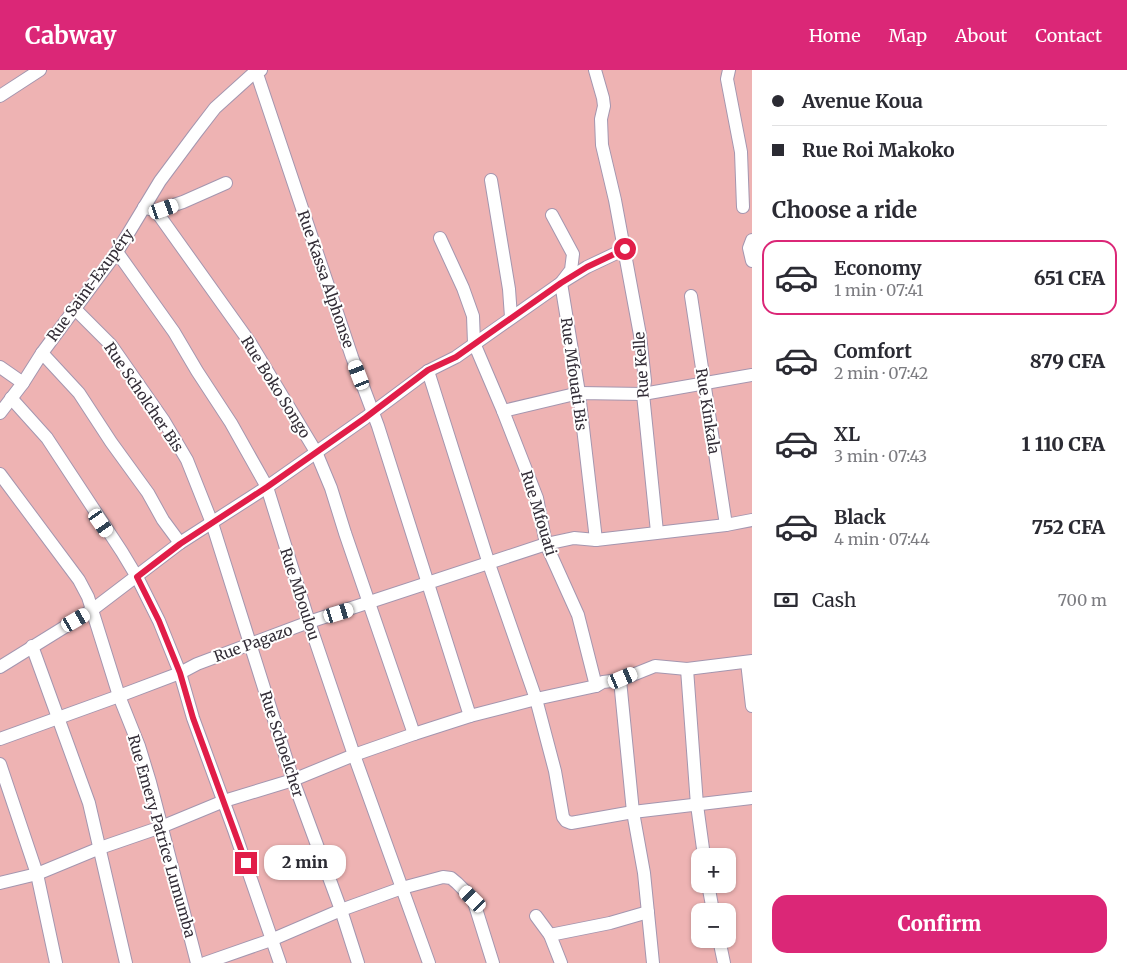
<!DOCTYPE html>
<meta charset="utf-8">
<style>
:root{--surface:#fff;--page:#f2f2f3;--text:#2b2b33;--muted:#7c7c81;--line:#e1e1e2;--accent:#db2777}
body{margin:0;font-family:Merriweather,serif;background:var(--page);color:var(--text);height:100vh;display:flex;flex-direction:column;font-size:19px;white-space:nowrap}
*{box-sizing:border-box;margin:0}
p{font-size:16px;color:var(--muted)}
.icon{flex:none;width:28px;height:28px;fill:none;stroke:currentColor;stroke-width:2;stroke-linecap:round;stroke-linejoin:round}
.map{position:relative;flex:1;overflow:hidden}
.side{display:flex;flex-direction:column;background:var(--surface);width:375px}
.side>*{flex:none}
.guide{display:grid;align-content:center;height:110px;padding:0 20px;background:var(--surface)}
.controls{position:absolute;left:691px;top:778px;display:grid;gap:10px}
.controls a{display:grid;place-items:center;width:45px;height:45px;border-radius:10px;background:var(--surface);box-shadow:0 1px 4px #0004;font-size:25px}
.end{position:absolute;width:22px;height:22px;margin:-11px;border:6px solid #e11d48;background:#fff;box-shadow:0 0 0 2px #fff}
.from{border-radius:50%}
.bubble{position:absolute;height:35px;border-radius:15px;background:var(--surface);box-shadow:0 1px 4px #0004;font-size:16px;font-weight:800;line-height:35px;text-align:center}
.car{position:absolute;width:15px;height:30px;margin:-15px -8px;border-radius:6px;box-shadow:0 0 4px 1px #0007;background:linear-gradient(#fff 24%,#345 0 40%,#fff 0 76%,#345 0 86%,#fff 0)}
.guide b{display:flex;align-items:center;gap:18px;height:48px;font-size:19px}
.guide b+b{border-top:1px solid var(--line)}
.guide i{width:12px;height:12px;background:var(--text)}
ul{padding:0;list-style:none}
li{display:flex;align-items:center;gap:15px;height:75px;margin:0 10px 8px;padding:0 10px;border:2px solid transparent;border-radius:15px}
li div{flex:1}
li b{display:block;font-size:19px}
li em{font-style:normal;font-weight:800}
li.current{border-color:var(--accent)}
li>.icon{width:45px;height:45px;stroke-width:1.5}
h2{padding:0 20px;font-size:22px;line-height:60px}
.pay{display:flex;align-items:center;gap:12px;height:55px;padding:0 20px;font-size:19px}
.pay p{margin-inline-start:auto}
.action{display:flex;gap:10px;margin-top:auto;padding:10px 20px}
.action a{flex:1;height:58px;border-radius:15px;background:var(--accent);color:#fff;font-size:20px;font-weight:800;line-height:58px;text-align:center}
header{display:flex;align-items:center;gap:30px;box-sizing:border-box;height:70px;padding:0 25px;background:var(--accent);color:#fff}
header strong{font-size:24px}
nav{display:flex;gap:28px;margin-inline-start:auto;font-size:18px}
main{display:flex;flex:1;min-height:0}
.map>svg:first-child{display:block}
.green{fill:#eeb3b3;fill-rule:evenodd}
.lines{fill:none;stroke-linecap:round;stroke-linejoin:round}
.minor-casing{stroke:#a496af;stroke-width:14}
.minor{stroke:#fff;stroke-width:12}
.route{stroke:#e11d48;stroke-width:6}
.labels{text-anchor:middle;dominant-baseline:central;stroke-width:4;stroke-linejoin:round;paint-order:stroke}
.street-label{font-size:15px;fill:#332d37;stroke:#fff}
</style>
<header>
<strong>Cabway</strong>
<nav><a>Home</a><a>Map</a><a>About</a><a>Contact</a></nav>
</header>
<main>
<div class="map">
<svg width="752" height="893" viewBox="0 0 752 893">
<rect width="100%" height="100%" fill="#f9f2fd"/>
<path class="green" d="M0,0H752V893H0ZM700,786H728V814H700ZM700,841H728V869H700Z"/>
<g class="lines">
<g class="minor-casing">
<g id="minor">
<polyline points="595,0 603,28 604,36 601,49 602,75 615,130 640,265 645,311 643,324 657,462"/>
<polyline points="729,0 727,9 741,82 743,137"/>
<polyline points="256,1 352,287 378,356 470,646"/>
<polyline points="0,26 40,0"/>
<polyline points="491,110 509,219 511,247"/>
<polyline points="144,137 156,141 251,274 316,382 331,418 345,463 414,664"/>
<polyline points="156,141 183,132 226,113"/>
<polyline points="552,145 573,184 571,200 561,213 579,323 596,470"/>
<polyline points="440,168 463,218 473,246 474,273 503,341 537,428 546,474 578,545 596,616"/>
<polyline points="752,170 749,178 752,191"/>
<polyline points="117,182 174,262 197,301 231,353 267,417 309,552 354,685 429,893"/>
<polyline points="691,226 726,455"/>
<polyline points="74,238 111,275 164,351 187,390 212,453 293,710 341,840 358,893"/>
<polyline points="42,283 79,323 111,372 148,423 163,450 180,473"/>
<polyline points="0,297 23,313"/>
<polyline points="428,301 489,494 536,629 555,701 563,747 566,751 571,753 633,742 752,728"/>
<polyline points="11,328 47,368 122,482 137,507 159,551 180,603 193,648 234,760 280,893"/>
<polyline points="503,341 579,323 643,324 752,305"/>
<polyline points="0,343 23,313 42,283 117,182 160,111 195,64 215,38 256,1 261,0"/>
<polyline points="0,404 79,510 88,527 119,626 139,676 150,712 197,893"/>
<polyline points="32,576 89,733 126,893"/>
<polyline points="747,592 752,636"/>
<polyline points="0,597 92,540 180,473 267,417 365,348 428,301 456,287 561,213 587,197 625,179"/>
<polyline points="687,599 697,735 704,786"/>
<polyline points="620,610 655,596 687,599 752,591"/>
<polyline points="0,669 119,626 180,603 197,594 309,552 546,474 574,468 596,470 726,455 752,450"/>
<polyline points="0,694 37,804 56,893"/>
<polyline points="0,813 37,804 100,778 161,757 224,731 293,710 354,685 414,664 470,646 536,629 596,616 603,612 620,610 633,742 644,803 653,893"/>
<polyline points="708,814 713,841"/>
<polyline points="536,846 550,865 561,893"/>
<polyline points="550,865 610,853 648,842"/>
<polyline points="719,869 724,893"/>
<polyline points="205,893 271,870 341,840 402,818 443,807 451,808 457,813 473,829 493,893"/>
</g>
</g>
<use href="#minor" class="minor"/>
</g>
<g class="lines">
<polyline class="route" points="246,793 193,648 180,603 159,551 137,507 180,474 267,417 365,348 428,300 456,287 561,213 587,197 625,179"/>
</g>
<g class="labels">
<g class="street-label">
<text transform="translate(326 209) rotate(71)">Rue Kassa Alphonse</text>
<text transform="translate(90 215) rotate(-54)">Rue Saint-Exupéry</text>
<text transform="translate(641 295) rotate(-94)">Rue Kelle</text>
<text transform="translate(574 304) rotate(82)">Rue Mfouati Bis</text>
<text transform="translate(276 317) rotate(58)">Rue Boko Songo</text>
<text transform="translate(144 327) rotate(56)">Rue Scholcher Bis</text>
<text transform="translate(708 341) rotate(81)">Rue Kinkala</text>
<text transform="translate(539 443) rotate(73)">Rue Mfouati</text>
<text transform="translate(300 524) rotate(72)">Rue Mboulou</text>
<text transform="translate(253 573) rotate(-20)">Rue Pagazo</text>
<text transform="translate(282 674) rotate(72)">Rue Schoelcher</text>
<text transform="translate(162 766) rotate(74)">Rue Emery Patrice Lumumba</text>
</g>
</g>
</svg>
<div class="controls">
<a>+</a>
<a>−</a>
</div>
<i class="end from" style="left:625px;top:179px"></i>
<i class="end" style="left:246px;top:793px"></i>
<div class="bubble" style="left:264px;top:775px;width:82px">2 min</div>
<i class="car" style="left:164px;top:139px;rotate:71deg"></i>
<i class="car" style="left:359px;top:305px;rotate:339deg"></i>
<i class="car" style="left:101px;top:453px;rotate:145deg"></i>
<i class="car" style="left:339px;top:543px;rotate:73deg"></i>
<i class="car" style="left:76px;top:550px;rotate:60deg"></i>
<i class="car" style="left:623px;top:608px;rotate:67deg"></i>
<i class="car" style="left:473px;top:829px;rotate:315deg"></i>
</div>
<section class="side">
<div class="guide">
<b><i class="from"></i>Avenue Koua</b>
<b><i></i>Rue Roi Makoko</b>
</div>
<h2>Choose a ride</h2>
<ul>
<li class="current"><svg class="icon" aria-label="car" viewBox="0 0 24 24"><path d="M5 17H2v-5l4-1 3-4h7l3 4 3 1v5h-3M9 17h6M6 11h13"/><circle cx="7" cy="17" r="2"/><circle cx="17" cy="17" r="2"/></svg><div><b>Economy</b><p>1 min · 07:41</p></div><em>651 CFA</em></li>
<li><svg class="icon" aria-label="car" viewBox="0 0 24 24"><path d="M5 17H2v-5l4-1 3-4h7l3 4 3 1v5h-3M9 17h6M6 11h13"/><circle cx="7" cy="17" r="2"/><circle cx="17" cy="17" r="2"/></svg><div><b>Comfort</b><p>2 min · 07:42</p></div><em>879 CFA</em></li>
<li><svg class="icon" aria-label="car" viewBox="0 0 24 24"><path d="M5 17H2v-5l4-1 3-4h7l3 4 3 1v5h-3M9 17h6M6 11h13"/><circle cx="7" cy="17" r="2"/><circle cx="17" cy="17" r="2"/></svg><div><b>XL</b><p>3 min · 07:43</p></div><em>1 110 CFA</em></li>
<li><svg class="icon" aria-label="car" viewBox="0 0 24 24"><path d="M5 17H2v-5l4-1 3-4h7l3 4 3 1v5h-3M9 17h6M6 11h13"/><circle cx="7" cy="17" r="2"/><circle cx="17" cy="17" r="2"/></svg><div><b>Black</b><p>4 min · 07:44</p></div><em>752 CFA</em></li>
</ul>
<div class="pay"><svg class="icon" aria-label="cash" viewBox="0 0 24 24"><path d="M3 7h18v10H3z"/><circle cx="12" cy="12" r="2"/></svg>Cash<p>700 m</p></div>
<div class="action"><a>Confirm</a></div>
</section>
</main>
